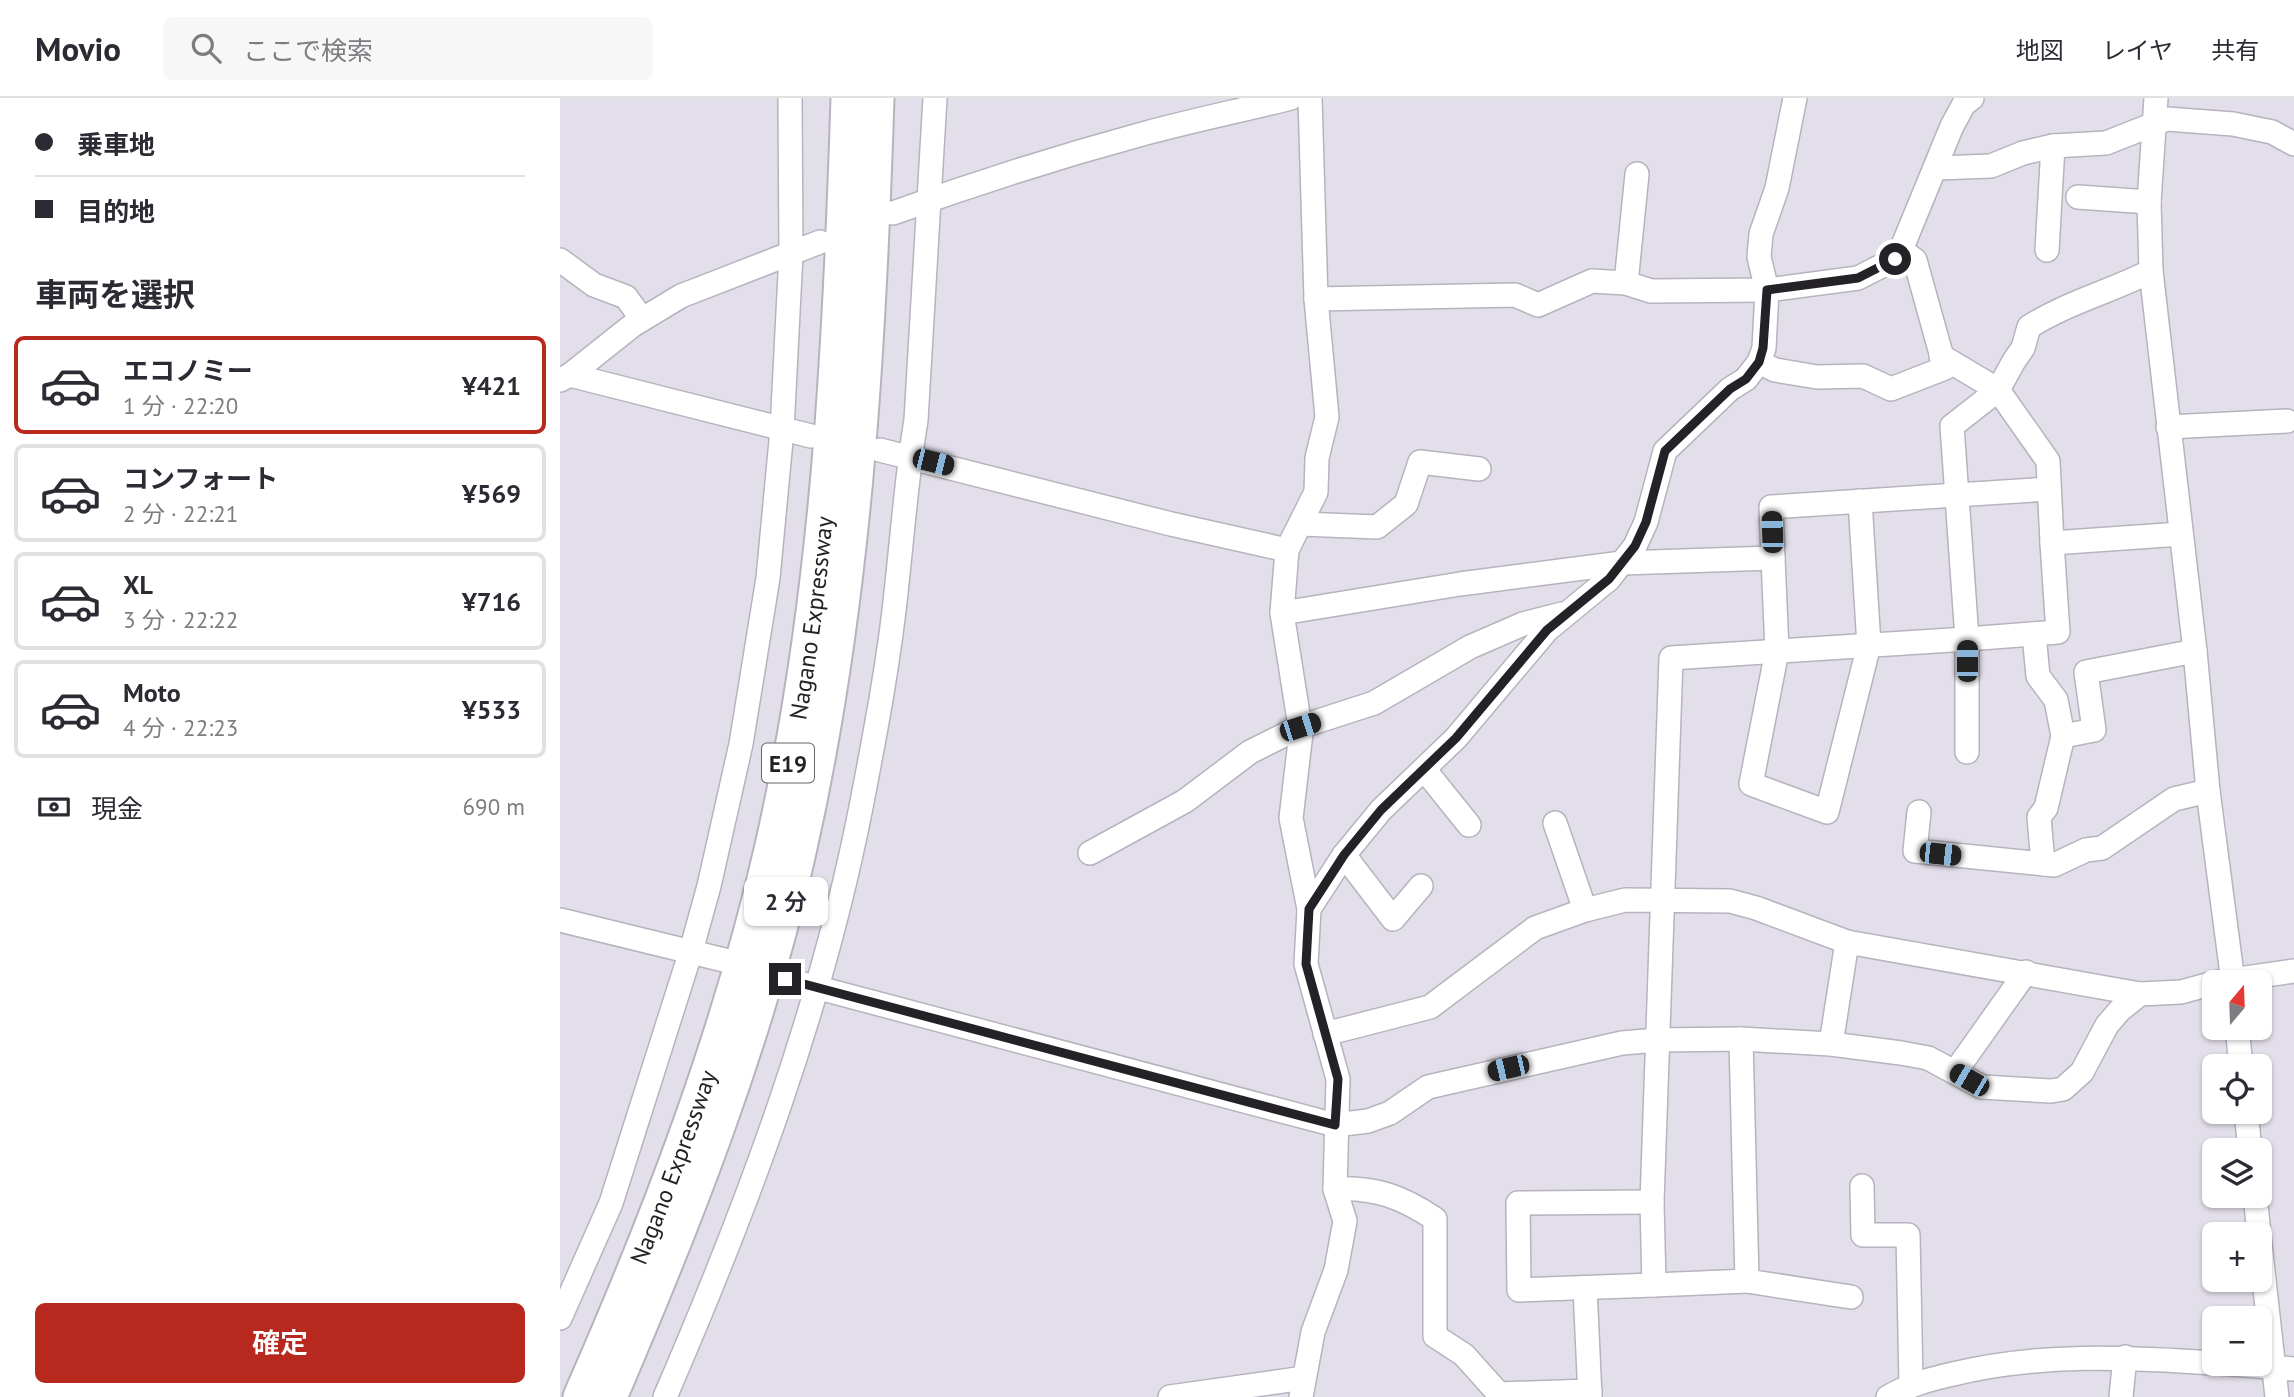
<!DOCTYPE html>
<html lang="ja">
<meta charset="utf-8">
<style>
:root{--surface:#fff;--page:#f7f7f7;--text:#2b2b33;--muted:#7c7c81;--line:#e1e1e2;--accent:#b7291e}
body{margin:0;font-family:"PT Sans","Noto Sans JP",sans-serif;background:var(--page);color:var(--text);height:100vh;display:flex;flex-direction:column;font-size:26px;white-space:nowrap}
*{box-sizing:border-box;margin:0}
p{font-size:23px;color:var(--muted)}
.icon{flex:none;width:38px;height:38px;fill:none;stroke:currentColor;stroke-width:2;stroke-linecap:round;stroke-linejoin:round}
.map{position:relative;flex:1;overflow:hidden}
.panel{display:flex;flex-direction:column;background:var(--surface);width:560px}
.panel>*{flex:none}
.hud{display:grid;align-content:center;height:154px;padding:0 35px;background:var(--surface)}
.needle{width:46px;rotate:19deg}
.fabs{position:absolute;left:1642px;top:872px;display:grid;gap:14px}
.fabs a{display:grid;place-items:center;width:70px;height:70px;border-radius:10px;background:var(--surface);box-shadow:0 2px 5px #0004;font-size:35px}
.end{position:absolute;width:32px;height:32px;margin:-16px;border:9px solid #242226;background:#fff;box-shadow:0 0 0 4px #fff}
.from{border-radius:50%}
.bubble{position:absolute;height:49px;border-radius:10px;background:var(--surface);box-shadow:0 2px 5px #0004;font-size:23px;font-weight:600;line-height:49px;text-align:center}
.car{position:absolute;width:21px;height:42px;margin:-21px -10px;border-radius:9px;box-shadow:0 0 5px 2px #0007;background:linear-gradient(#222 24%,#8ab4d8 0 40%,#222 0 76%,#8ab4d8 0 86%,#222 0)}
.hud b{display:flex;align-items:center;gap:24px;height:66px;font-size:26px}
.hud b+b{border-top:2px solid var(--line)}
.hud i{width:18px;height:18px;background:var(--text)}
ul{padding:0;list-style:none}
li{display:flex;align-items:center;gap:21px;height:98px;margin:0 14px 10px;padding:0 21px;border:4px solid var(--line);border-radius:10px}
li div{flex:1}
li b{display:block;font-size:26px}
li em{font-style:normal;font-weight:600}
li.active{border-color:var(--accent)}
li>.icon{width:63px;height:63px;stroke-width:1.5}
h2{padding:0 35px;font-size:32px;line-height:84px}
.pay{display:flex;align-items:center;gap:18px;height:77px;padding:0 35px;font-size:26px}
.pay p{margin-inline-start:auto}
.button{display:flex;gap:14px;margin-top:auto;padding:14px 35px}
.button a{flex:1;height:80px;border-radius:10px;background:var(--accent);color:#fff;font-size:28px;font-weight:600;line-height:80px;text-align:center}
header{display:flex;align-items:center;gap:42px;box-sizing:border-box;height:98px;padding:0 35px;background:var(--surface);border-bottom:2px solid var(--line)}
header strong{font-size:33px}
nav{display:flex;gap:38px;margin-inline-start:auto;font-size:24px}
.search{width:490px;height:63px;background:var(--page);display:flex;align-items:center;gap:18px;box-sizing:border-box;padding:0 24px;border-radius:10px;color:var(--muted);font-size:26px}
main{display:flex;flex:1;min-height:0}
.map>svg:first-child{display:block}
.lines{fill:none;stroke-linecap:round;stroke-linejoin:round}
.minor-casing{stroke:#b7b3be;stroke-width:26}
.highway-casing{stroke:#b7b3be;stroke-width:37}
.minor{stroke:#fff;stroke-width:23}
.highway{stroke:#fff;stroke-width:33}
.route{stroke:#242226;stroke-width:9}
.labels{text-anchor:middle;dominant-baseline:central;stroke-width:7;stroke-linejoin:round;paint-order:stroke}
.shield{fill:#fff;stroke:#666467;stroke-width:2}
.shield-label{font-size:23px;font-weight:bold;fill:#242226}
.street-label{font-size:24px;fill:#242226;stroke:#fff}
</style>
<header>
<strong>Movio</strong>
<div class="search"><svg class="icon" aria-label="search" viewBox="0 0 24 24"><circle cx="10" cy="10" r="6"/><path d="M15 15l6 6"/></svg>ここで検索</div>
<nav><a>地図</a><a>レイヤ</a><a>共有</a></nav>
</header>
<main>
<section class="panel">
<div class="hud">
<b><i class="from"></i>乗車地</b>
<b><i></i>目的地</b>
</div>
<h2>車両を選択</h2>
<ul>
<li class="active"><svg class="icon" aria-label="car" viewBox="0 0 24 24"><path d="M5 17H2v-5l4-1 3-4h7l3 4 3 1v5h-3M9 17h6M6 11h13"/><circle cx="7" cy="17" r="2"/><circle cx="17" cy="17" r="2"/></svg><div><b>エコノミー</b><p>1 分 · 22:20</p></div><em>¥421</em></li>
<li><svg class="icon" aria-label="car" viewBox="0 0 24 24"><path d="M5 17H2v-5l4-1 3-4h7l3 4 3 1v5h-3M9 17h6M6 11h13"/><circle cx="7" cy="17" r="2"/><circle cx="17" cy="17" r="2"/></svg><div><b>コンフォート</b><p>2 分 · 22:21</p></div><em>¥569</em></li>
<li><svg class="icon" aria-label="car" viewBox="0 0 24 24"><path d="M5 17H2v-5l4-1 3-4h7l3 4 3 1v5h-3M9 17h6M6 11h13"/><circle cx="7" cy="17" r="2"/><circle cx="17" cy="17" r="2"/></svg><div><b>XL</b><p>3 分 · 22:22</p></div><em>¥716</em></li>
<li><svg class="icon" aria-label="car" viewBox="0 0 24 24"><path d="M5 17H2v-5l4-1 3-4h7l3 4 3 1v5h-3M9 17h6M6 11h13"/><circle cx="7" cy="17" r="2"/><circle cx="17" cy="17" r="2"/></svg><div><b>Moto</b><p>4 分 · 22:23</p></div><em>¥533</em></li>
</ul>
<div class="pay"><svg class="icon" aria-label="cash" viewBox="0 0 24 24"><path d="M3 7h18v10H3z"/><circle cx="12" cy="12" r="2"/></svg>現金<p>690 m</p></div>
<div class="button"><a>確定</a></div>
</section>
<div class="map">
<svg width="1734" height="1299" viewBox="0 0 1734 1299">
<rect width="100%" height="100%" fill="#e3dfea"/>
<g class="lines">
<g class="minor-casing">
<g id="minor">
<polyline points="1596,0 1589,104 1591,173 1635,553 1648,693 1673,884"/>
<polyline points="1377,70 1431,68 1463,55 1493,48 1546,45 1607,21 1673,26 1712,34 1734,46"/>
<polyline points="1518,99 1589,104"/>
<path d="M333,115C416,85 501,58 586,35C634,22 683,12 731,0"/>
<polyline points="1487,152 1493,48"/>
<polyline points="0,162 34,187 66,199 82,221"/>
<path d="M1591,173C1552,193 1506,205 1469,229L1463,250L1454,263L1438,292L1392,328L1407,541L1498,534L1492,445L1621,436"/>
<polyline points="1066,185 1077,76"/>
<polyline points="756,201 955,197 978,207 1032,183 1066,185 1091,193 1207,192 1298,180 1335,161 1341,152 1392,28 1404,6 1412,0"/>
<polyline points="1381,258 1438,292 1488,363 1492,445"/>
<polyline points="1199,264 1215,272 1257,279 1303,278 1331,291 1385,270 1355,162 1341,152"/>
<polyline points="10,277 251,338"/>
<polyline points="0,282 10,277 73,227 121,198 260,144"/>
<polyline points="1608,329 1727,323"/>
<polyline points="320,352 611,426 727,452"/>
<polyline points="741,426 817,429 846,406 860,364 919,371"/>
<polyline points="1213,460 1217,553 1191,686 1267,714 1309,547 1300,403"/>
<polyline points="722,515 900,486 1062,465 1213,460 1211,409 1489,391"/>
<polyline points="1474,536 1478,578 1496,602 1503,638"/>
<polyline points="864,671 909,727"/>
<polyline points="1359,714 1355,753 1494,767 1526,752 1542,750 1614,701 1648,693"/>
<polyline points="995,725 1025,812"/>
<polyline points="530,755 625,703 690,654 740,629 814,605 910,549 963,526 1002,516"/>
<polyline points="784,757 833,821 861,788"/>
<polyline points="1483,766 1479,719 1486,710 1503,638 1534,632 1526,574 1635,553"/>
<polyline points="749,811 784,757 821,712 896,640 987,532 1049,481 1075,448 1086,424 1105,353 1170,291 1186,281 1199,264 1204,250 1207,192 1199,159 1201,136 1217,90 1235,0"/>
<polyline points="0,822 164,862"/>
<polyline points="225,881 775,1027 808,1023 830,1015 868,989 1062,945 1098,942 1181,941 1271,946 1341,955 1368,960 1422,989 1491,993 1503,991 1522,974 1547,927 1560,912 1580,896 1621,894 1654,885"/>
<polyline points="1658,884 1734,873"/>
<polyline points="1677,929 1681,968"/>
<polyline points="765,936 870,909 975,830 1025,812 1065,802 1170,803 1196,810 1287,844 1580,896"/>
<polyline points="1181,941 1187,1183 1094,1187 1092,1104 1111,560 1407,541 1407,654"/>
<polyline points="1271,946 1287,844"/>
<polyline points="1395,974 1466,874"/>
<polyline points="1686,1013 1690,1052"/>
<polyline points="1302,1088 1303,1137 1348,1137 1351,1286"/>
<path d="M775,1091C816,1089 842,1099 875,1121V1238L904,1257L939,1296L1030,1293"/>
<polyline points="1695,1097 1699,1136"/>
<polyline points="1092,1104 958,1105 959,1192 1094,1187"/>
<polyline points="1699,1137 1717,1299"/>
<polyline points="1187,1183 1291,1199"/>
<polyline points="1025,1190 1030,1299"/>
<polyline points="0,1220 51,1105 131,853 149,788 181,646 208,480 222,332 231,156 230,0"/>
<polyline points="1659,1265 1734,1271"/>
<path d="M105,1299C188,1107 262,910 302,704C316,631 330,558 337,485C343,430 347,376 356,322L375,0"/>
<polyline points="610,1299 744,1280"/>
<polyline points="741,1299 753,1234 776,1172 785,1123 775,1091 778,981 746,866 749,811 731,720 741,635 722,515 727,452 756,394 757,360 767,319 756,201 750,0"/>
<path d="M1328,1299C1351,1286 1368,1282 1393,1276C1479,1255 1566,1259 1654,1265"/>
<polyline points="1561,1299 1565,1259"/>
</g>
</g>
<g class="highway-casing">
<g id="highway">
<path id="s1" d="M20,1299C98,1122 169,937 212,748C268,502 280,251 288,0"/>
<path d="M50,1299C126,1122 197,942 239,754C295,506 309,253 317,0"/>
</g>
</g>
<use href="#minor" class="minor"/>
<use href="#highway" class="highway"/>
</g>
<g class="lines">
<polyline class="route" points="225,881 775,1027 778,981 746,866 749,811 784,757 821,712 896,640 987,532 1049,481 1075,448 1086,424 1105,353 1170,291 1186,281 1199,264 1203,250 1207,192 1298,180 1335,161"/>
</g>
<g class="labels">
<rect class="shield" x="202" y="645.5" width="52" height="39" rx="5"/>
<g class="shield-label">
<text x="228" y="665">E19</text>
</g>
<g class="street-label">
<text stroke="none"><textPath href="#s1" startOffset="816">Nagano Expressway</textPath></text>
<text stroke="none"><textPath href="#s1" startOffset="248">Nagano Expressway</textPath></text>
</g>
</g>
</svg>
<div class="fabs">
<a><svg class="needle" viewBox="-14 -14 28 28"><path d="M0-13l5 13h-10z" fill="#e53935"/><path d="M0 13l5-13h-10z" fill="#7c7c81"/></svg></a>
<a><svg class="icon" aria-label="locate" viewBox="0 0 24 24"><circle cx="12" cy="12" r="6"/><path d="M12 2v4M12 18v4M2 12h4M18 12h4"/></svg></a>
<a><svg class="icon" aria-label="layers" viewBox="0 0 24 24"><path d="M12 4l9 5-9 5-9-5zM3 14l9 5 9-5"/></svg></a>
<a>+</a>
<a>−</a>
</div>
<i class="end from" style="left:1335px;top:161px"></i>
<i class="end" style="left:225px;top:881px"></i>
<div class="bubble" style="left:184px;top:779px;width:84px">2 分</div>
<i class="car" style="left:373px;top:364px;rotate:104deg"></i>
<i class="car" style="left:1212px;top:434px;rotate:358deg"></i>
<i class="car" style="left:1407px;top:563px;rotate:0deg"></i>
<i class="car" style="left:740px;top:629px;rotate:72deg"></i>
<i class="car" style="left:1380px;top:756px;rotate:96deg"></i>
<i class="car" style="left:948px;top:970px;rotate:257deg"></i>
<i class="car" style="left:1409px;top:982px;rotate:300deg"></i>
</div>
</main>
